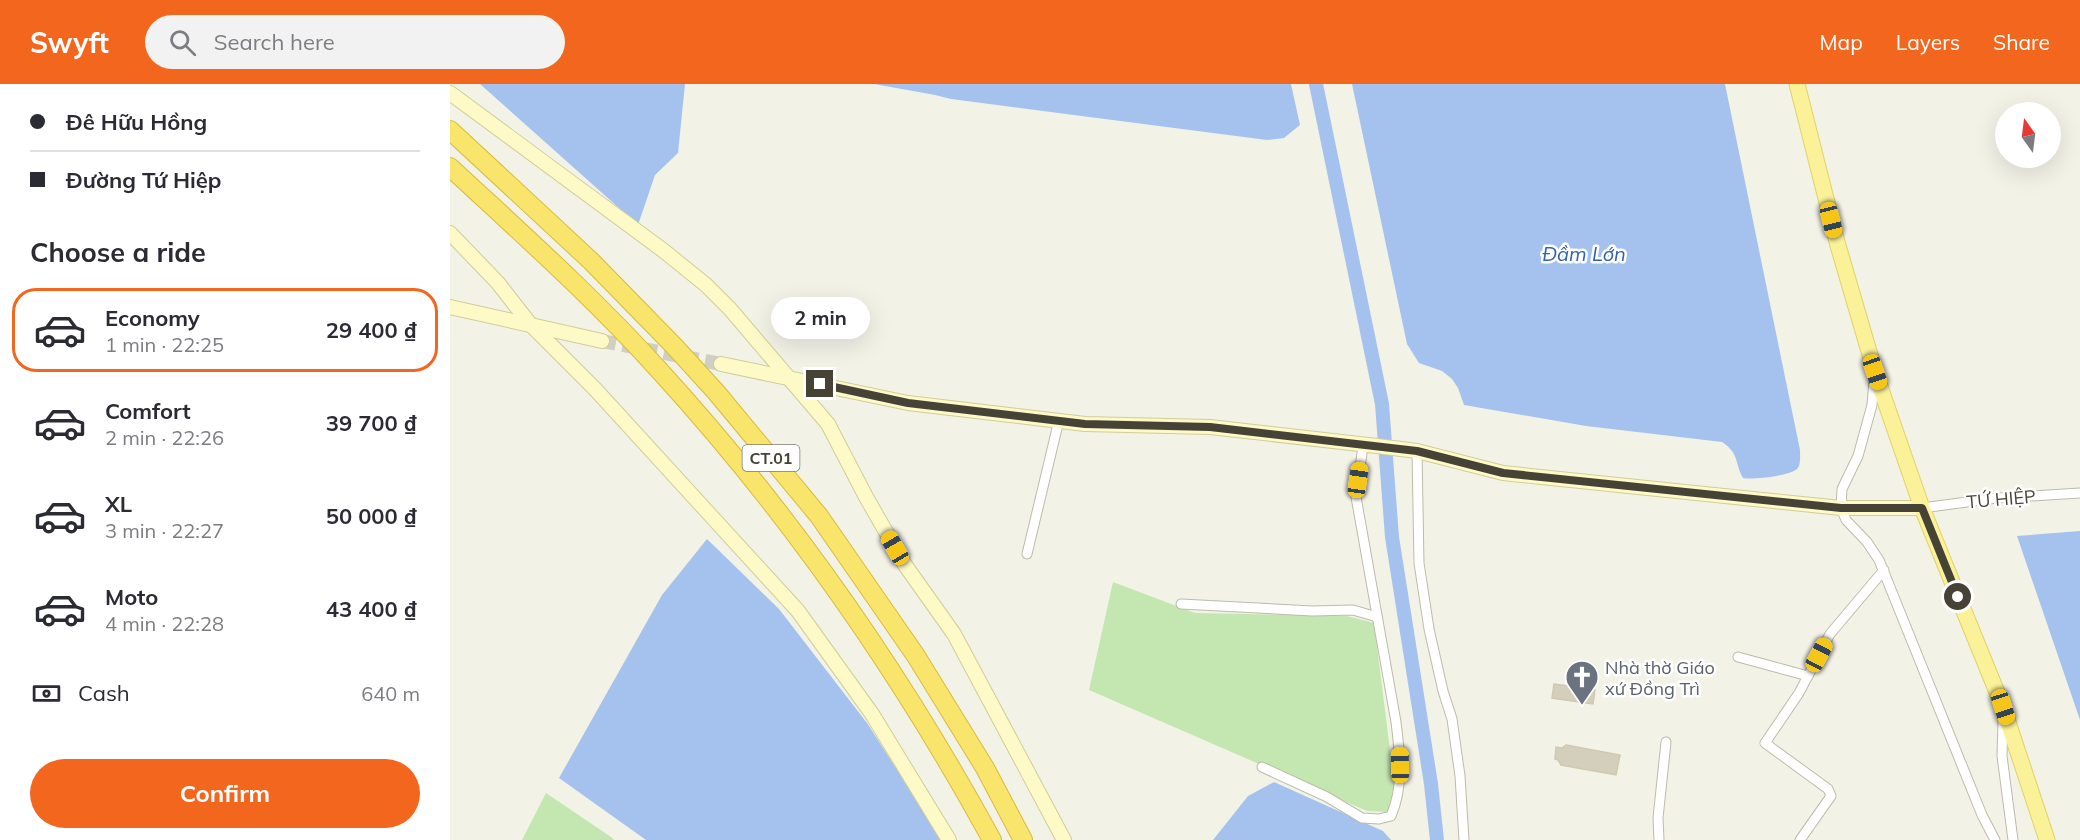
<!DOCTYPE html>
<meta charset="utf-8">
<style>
:root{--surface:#fff;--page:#f2f2f3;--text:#2b2b33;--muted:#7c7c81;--line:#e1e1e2;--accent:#f3661e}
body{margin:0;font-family:Mulish,sans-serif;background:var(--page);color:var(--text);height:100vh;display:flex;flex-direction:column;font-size:22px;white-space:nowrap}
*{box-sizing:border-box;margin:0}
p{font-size:20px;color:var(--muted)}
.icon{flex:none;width:33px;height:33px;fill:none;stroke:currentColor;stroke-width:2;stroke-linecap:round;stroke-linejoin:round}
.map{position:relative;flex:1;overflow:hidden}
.details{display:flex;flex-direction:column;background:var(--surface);width:450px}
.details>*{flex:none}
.hud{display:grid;align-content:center;height:132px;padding:0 30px;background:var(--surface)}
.needle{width:39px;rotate:346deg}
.buttons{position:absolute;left:1545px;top:18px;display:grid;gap:12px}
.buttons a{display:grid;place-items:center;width:66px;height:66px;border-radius:50%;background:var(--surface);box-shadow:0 6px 24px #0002;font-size:30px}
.end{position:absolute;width:27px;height:27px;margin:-14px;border:8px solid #464336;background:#fff;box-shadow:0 0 0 3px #fff}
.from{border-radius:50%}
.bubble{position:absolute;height:42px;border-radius:21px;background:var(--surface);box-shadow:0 6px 24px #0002;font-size:20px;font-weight:700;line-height:42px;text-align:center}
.car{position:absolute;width:18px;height:36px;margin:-18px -9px;border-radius:8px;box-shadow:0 0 4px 2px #0007;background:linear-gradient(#f5c518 24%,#345 0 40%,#f5c518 0 76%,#345 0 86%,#f5c518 0)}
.hud b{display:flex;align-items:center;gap:21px;height:57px;font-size:22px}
.hud b+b{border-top:2px solid var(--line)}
.hud i{width:15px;height:15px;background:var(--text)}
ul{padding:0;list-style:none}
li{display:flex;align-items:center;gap:18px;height:84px;margin:0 12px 9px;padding:0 18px;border:3px solid transparent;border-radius:24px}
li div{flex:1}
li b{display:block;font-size:22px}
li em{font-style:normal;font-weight:700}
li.active{border-color:var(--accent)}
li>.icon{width:54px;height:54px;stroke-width:1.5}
h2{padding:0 30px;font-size:27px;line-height:72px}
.pay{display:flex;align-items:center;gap:15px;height:66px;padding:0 30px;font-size:22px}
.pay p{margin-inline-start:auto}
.action{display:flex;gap:12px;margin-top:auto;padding:12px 30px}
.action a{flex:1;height:69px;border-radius:36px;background:var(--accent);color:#fff;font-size:24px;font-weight:700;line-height:69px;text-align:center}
header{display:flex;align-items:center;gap:36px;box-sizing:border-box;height:84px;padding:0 30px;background:var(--accent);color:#fff}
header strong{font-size:28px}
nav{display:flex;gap:33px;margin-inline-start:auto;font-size:21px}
.search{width:420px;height:54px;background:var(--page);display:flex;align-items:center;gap:15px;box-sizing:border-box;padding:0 21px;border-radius:33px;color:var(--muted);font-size:22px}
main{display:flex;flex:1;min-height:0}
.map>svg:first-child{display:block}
.green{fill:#c4e6b1}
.water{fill:#a5c2ee}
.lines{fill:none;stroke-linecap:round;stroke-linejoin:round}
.canal{stroke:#a5c2ee;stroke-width:14}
.building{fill:#d4cfbd;stroke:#cfc9b0;stroke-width:1.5}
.secondary-tunnel{stroke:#d0cfc4;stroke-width:14;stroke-dasharray:14 7;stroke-linecap:butt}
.street-casing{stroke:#bebbaa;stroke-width:11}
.secondary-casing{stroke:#d1cd98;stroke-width:16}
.primary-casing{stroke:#e0d268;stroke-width:17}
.highway-casing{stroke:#d8bc3b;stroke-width:20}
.street{stroke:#fff;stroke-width:9}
.secondary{stroke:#fdfac7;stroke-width:14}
.primary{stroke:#fbf198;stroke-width:15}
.highway{stroke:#f9e46c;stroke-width:18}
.route{stroke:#464336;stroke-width:8}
.labels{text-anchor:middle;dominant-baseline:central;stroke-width:5;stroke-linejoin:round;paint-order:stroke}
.shield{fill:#fff;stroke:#7e7b72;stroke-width:1.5}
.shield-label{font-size:16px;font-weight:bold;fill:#464336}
.street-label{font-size:18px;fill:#464336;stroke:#fff}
.worship-label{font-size:18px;fill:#5b616d;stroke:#fff;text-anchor:start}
.water-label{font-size:20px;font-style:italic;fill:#3363ae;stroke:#fff}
</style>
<header>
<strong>Swyft</strong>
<div class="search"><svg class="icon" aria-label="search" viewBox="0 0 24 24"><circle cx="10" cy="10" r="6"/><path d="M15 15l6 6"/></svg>Search here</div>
<nav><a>Map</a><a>Layers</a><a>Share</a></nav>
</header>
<main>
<section class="details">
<div class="hud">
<b><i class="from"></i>Đê Hữu Hồng</b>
<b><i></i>Đường Tứ Hiệp</b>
</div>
<h2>Choose a ride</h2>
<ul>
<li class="active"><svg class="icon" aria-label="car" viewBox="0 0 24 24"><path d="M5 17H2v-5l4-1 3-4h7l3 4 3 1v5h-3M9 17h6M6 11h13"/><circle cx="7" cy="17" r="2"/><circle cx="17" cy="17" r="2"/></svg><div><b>Economy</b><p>1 min · 22:25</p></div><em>29 400 ₫</em></li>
<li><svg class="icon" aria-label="car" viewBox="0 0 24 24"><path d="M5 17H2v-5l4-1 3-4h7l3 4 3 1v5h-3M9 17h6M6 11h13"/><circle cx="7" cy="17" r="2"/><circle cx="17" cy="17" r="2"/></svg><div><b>Comfort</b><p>2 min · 22:26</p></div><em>39 700 ₫</em></li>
<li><svg class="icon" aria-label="car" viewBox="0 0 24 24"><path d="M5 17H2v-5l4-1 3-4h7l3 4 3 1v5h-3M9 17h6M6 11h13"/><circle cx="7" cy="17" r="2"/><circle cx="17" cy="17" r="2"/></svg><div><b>XL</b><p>3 min · 22:27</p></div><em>50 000 ₫</em></li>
<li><svg class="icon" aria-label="car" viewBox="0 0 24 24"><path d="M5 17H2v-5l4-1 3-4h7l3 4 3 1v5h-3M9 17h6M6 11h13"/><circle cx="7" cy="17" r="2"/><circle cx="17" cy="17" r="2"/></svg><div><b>Moto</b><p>4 min · 22:28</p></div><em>43 400 ₫</em></li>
</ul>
<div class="pay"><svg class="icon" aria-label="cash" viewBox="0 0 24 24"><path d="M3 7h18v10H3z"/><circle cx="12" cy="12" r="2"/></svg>Cash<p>640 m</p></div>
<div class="action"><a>Confirm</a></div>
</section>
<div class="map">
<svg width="1630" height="756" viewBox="0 0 1630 756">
<rect width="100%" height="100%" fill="#f3f2e7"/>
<g class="green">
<polygon points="663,498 745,529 897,532 924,539 945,706 938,728 917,727 639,606"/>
<polygon points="96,709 161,753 164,756 72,756"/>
</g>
<g class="water">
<polygon points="30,0 235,0 228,69 205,91 188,141"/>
<polygon points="424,0 841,0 850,41 834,54 817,56 501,15 485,11"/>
<path d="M902,0H1275L1350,366C1350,372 1351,381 1347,385C1339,392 1302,396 1293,394C1284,378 1290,370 1272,358L1136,342L1014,321L1008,304L1002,295L992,287L969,279L957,260Z"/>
<polygon points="1630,447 1630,636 1567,452"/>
<polygon points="257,455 329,525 417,639 492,756 196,756 109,694 212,511"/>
<polygon points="824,698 933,747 941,756 763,756 798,712"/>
</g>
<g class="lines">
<polyline class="canal" points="866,0 932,320 942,453 981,700 987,756"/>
</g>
<g class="building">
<polygon points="1104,600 1145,606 1143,620 1102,614"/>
<polygon points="1116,661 1170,671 1166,691 1111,681 1108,676 1105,675 1106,663 1112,664"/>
</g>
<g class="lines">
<polyline class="secondary-tunnel" points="152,257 271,280"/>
<g class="street-casing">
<g id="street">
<polyline points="1424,297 1422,321 1408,372 1392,405 1391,424 1396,436 1417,458 1429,476 1532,731 1545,756"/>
<polyline points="967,367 969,479 979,545 993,607 1002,635 1010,692 1014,756"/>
<polyline points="1472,424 1547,414 1630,409"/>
<polyline points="577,470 609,336"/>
<polyline points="731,520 862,527 903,526 927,533"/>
<polyline points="1288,573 1358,592"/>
<polyline points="1553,636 1552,672 1563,756"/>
<path d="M812,683L877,713L912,734L929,735L941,732C954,702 950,670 946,638L906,413L913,362"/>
<polyline points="1209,756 1208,734 1216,658"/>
<polyline points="1350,756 1381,712 1378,705 1315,659 1349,609 1380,550 1434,486"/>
</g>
</g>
<g class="secondary-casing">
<g id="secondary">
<polyline points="0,9 214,167 256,201 280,225 378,340 416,413 455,481 504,550 614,756"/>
<polyline points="0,149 48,199 80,240 145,305 348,527 422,630 499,756"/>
<polyline points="0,223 152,257"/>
<polyline points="271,280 458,319 635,340 760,343 927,362 967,367 1053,389 1391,424 1472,424"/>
</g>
</g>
<g class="primary-casing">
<polyline id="primary" points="1347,0 1387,158 1425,288 1472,424 1553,623 1597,756"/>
</g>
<g class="highway-casing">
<g id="highway">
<polyline points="0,46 141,177 225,263 266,308 369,432 466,572 535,684 573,756"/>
<path d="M0,83C71,149 143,213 208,285C339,428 449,586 542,756"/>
</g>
</g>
<use href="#street" class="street"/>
<use href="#secondary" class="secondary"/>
<use href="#primary" class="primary"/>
<use href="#highway" class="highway"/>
</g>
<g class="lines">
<polyline class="route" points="370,300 458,319 635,340 760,343 967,367 1053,389 1391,424 1472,424 1508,513"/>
</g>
<defs>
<g id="church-pin" transform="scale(1.725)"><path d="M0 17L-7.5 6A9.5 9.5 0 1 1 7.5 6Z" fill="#6b7280" stroke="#fff"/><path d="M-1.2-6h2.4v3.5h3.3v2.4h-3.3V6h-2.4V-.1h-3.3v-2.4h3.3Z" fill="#fff"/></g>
</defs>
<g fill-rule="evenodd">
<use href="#church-pin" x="1132" y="593"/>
</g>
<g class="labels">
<rect class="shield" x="292.5" y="361" width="57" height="26" rx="4.5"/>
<g class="shield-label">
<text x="321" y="374">CT.01</text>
</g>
<g class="street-label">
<text transform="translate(1551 415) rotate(-5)">TỨ HIỆP</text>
</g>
<g class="worship-label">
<text x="1155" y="583">Nhà thờ Giáo<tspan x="1155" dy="21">xứ Đồng Trì</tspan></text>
</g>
<g class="water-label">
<text x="1134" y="169">Đầm Lớn</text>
</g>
</g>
</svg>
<div class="buttons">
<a><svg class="needle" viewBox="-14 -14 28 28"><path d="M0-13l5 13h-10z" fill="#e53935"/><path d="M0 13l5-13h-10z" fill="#7c7c81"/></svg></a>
</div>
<i class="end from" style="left:1508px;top:513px"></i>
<i class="end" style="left:370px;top:300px"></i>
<div class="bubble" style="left:321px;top:213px;width:99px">2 min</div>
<i class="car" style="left:1381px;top:136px;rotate:166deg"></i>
<i class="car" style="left:1425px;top:288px;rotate:161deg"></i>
<i class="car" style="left:908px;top:396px;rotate:8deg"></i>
<i class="car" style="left:445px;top:464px;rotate:330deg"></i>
<i class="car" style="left:1369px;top:571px;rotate:28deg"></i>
<i class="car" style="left:1553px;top:623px;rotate:162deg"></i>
<i class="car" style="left:950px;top:681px;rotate:359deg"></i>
</div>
</main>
